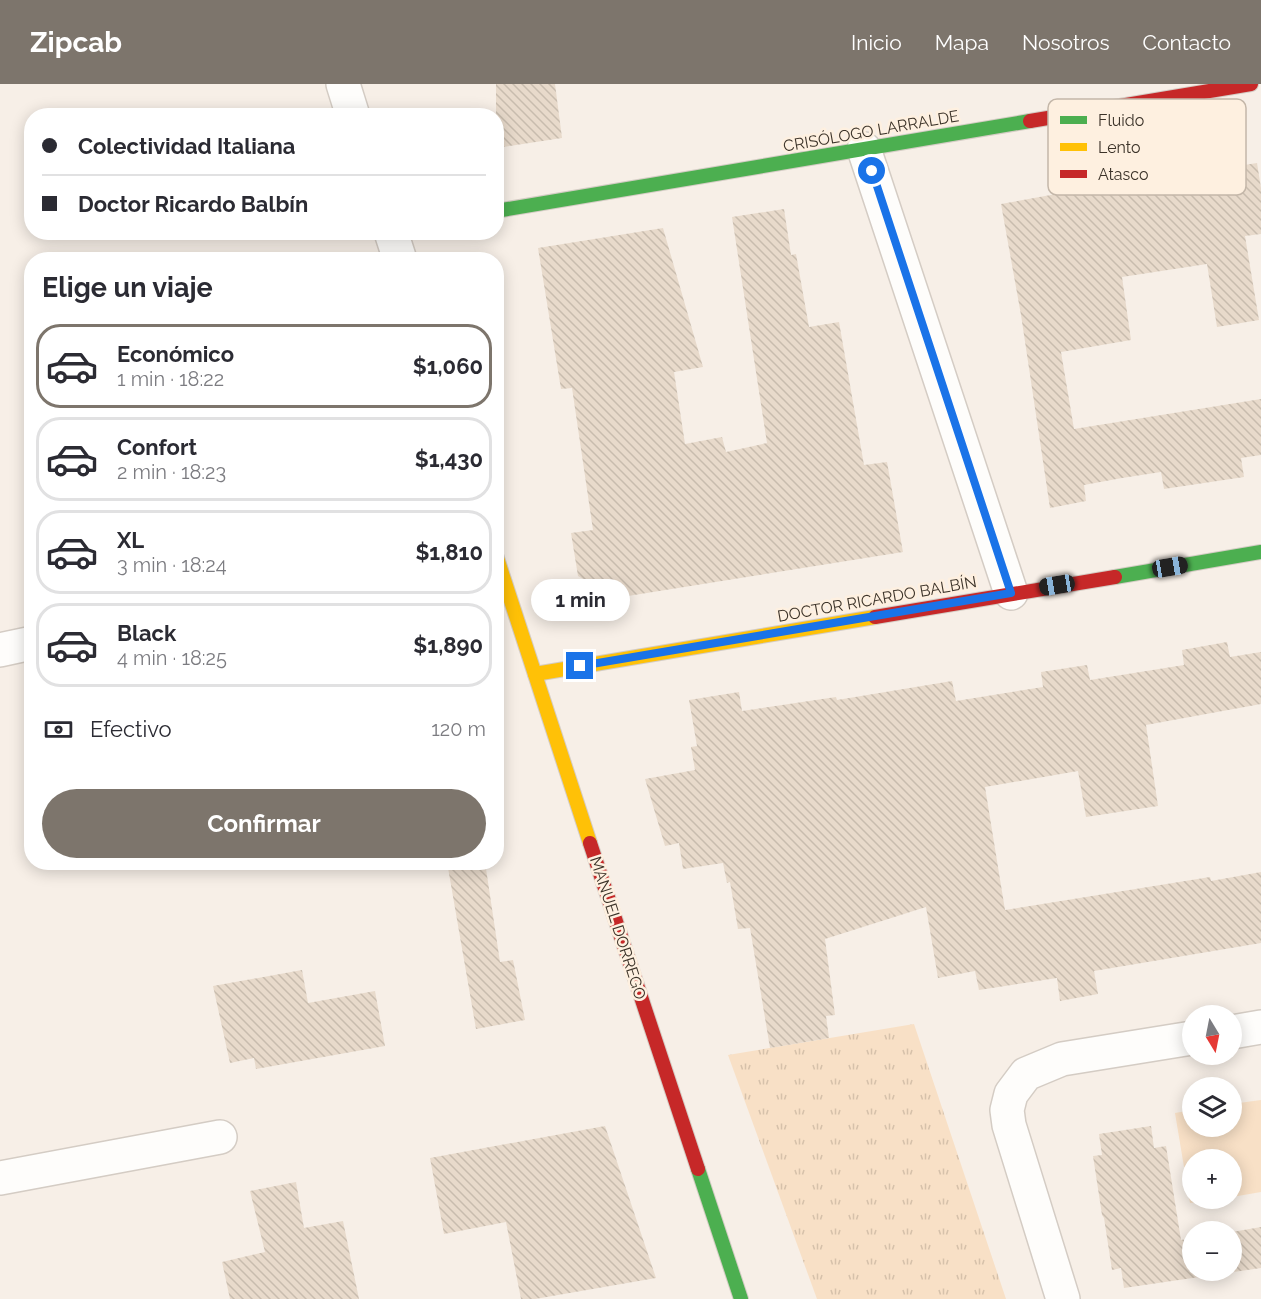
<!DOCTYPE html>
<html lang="es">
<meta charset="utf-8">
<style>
:root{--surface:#fff;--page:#f2f2f3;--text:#2b2b33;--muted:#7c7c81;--line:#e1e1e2;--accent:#7d756c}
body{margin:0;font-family:Raleway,sans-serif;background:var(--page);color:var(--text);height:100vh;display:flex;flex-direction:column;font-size:22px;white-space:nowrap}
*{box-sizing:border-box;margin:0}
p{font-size:20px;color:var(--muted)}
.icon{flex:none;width:33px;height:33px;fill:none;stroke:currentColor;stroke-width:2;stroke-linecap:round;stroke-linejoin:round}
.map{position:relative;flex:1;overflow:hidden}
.sheet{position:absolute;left:24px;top:168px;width:480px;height:618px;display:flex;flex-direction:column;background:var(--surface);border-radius:24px;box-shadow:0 3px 15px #0003}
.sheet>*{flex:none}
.top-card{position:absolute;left:24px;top:24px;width:480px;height:132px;border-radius:24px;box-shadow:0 3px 15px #0003;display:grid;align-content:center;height:132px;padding:0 18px;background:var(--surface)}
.needle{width:39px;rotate:170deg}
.controls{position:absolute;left:1182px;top:921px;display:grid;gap:12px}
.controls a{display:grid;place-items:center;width:60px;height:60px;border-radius:50%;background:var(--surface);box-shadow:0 3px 15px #0003;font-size:30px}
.end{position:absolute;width:27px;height:27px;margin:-14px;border:8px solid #1a73e8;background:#fff;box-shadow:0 0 0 3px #fff}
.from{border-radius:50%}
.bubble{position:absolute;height:42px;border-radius:21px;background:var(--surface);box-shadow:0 3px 15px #0003;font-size:20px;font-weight:700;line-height:42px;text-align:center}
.car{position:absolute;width:18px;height:36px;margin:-18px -9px;border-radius:8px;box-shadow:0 0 4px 2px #0007;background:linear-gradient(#222 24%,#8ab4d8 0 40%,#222 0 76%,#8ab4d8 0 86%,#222 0)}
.top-card b{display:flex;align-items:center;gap:21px;height:57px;font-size:22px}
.top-card b+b{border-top:2px solid var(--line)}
.top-card i{width:15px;height:15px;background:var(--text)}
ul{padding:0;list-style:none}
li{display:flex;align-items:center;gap:18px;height:84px;margin:0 12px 9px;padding:0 6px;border:3px solid var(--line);border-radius:24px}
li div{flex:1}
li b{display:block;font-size:22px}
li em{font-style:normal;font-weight:700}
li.on{border-color:var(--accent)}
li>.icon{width:54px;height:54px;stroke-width:1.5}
h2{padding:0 18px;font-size:27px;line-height:72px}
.pay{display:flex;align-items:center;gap:15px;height:66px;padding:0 18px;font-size:22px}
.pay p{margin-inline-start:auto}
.primary-button{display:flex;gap:12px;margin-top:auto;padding:12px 18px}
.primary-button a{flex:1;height:69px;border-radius:36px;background:var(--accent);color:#fff;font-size:24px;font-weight:700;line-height:69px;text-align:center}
header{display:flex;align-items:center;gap:36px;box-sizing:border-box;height:84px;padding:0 30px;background:var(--accent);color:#fff}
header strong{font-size:28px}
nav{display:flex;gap:33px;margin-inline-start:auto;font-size:21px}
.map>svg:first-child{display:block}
.grass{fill:#f8e0c6}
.park{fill:url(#park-tufts)}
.building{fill:url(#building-back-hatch)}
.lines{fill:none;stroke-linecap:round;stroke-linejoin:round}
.street-casing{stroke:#d4ccc4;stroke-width:36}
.fast-casing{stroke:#d4ccc4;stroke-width:16}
.slow-casing{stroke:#d4ccc4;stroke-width:16}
.jam-casing{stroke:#d4ccc4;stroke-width:16}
.street{stroke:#fefdfb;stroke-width:33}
.fast{stroke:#4caf50;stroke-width:14}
.slow{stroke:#ffc107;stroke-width:14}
.jam{stroke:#c62828;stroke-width:14}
.route{stroke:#1a73e8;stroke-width:8}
.labels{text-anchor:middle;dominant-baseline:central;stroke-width:5;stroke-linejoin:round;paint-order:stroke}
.street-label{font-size:16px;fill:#3c3329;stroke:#fef0e0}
.key{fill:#fef0e0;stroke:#c4b7a9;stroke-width:1.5}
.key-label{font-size:16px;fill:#3c3329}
</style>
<header>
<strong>Zipcab</strong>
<nav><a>Inicio</a><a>Mapa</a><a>Nosotros</a><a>Contacto</a></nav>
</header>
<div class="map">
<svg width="1261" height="1215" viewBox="0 0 1261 1215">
<defs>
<pattern id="park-tufts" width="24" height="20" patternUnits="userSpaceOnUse" patternTransform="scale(1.5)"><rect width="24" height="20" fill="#f8e0c6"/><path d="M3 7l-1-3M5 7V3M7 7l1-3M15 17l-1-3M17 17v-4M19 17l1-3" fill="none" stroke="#d6c1aa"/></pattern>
<pattern id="building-back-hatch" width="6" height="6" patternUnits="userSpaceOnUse" patternTransform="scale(1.5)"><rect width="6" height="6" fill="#e8dacb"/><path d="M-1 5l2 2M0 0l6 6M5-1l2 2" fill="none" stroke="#c8bcae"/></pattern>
</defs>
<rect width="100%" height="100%" fill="#f7efe7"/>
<polygon class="grass" points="1261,1016 1261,1108 1232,1113 1232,1076 1192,1076 1192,1114 1219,1115 1190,1119 1175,1029 1192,1026 1192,1042 1232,1042 1232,1020"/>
<polygon class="park" points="914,940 1006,1215 817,1215 728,971"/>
<g class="building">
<polygon points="496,0 555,0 562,54 496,64"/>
<polygon points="1257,79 1261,104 1261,150 1245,152 1259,236 1217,243 1207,180 1122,193 1131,256 1061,268 1074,345 1261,315 1261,371 1241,374 1244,393 1164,405 1161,388 1122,394 1084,401 1086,417 1050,424 1021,231 1001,120 1117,99 1117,101"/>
<polygon points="784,125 791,171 796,170 809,243 839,238 864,381 887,378 903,468 628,512 627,505 606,508 578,492 571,449 593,446 572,304 561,305 538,164 663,144 703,283 674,288 685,360 722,353 726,368 767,359 732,133"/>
<polygon points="1227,558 1230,573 1261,568 1261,620 1146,641 1158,722 1086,733 1078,687 985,703 1005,826 1210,793 1211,797 1261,788 1261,859 1094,887 1098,910 1060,917 1057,894 979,906 975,887 938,894 926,823 825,855 835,931 826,932 829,954 770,964 750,844 738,845 730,798 727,799 723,779 683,785 679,759 665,762 645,695 695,686 691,663 697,662 689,616 739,608 742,627 836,613 837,616 952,597 956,617 1043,603 1041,588 1087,581 1090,596 1184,581 1182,566"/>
<polygon points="447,778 485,778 500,878 513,876 525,936 476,945"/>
<polygon points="302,886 308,919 375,907 385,962 256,985 254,974 230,979 213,902"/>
<polygon points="605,1042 656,1194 535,1215 521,1215 506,1138 444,1150 430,1074"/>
<polygon points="1151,1042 1154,1064 1166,1062 1181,1156 1192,1154 1192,1186 1232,1186 1232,1148 1261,1143 1261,1184 1124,1204 1121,1184 1112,1186 1104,1134 1102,1131 1093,1072 1102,1071 1099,1050"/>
<polygon points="296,1098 304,1144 343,1137 359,1215 230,1215 222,1178 265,1168 250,1107"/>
</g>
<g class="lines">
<g class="street-casing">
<g id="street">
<polyline points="343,0 353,32"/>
<polyline points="864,65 1011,509"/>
<polyline points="391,148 400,176"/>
<polyline points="0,566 32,559"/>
<polyline points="1232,948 1261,943"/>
<polyline points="0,1094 220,1053"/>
<polyline points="1063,1215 1009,1041 1007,1026 1011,1010 1026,990 1062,975 1192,954"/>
</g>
</g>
<g class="fast-casing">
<g id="fast">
<polyline points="496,127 1030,37"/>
<polyline points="1115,493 1261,468"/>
<polyline points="698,1085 741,1215"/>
</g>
</g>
<g class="slow-casing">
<g id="slow">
<polyline points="496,471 590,759"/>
<polyline points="535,590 875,533"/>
</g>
</g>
<g class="jam-casing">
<g id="jam">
<polyline points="1030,37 1251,0"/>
<polyline points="875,533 1115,493"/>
<polyline points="590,759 698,1085"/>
</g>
</g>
<use href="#street" class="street"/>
<use href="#fast" class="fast"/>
<use href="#slow" class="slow"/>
<use href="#jam" class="jam"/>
</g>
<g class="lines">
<polyline class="route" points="580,582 1011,509 872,87"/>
</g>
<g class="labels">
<g class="street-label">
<text transform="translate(871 47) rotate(-10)">CRISÓLOGO LARRALDE</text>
<text transform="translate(877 515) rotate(-10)">DOCTOR RICARDO BALBÍN</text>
<text transform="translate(618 844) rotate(72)">MANUEL DORREGO</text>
</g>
</g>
<rect x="1048" y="15" width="198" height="96" rx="9" class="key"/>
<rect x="1060" y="32" width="27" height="8" fill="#4caf50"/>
<rect x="1060" y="59" width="27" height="8" fill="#ffc107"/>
<rect x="1060" y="86" width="27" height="8" fill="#c62828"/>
<g class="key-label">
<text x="1098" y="42">Fluido</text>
<text x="1098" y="69">Lento</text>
<text x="1098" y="96">Atasco</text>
</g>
</svg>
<div class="controls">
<a><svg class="needle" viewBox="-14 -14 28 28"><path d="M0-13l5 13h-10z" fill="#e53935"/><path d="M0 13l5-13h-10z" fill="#7c7c81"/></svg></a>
<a><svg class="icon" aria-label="layers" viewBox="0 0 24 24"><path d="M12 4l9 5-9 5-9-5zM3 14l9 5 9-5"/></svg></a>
<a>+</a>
<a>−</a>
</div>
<i class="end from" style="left:872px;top:87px"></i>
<i class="end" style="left:580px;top:582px"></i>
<div class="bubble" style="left:531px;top:495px;width:99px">1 min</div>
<i class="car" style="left:1170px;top:483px;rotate:81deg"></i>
<i class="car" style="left:1057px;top:501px;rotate:261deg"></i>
<div class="top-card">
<b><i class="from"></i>Colectividad Italiana</b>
<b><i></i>Doctor Ricardo Balbín</b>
</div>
<section class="sheet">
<h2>Elige un viaje</h2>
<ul>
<li class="on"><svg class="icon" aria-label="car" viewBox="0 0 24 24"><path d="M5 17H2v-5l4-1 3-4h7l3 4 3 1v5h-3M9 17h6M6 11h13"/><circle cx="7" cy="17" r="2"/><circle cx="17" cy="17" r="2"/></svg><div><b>Económico</b><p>1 min · 18:22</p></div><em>$1,060</em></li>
<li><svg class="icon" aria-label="car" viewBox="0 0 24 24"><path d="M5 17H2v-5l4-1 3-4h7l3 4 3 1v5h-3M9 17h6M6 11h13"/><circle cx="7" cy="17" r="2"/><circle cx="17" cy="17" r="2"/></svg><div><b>Confort</b><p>2 min · 18:23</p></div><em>$1,430</em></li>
<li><svg class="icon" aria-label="car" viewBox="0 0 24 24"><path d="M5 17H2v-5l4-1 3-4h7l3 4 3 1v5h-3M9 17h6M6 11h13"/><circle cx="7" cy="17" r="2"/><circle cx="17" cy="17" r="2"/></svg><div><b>XL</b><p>3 min · 18:24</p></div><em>$1,810</em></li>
<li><svg class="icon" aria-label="car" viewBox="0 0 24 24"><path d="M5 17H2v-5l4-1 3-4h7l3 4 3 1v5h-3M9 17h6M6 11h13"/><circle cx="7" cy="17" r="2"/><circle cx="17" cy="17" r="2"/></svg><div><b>Black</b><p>4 min · 18:25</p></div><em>$1,890</em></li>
</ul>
<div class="pay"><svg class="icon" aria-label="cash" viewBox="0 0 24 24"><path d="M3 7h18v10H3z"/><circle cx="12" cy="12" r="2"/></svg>Efectivo<p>120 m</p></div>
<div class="primary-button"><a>Confirmar</a></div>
</section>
</div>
